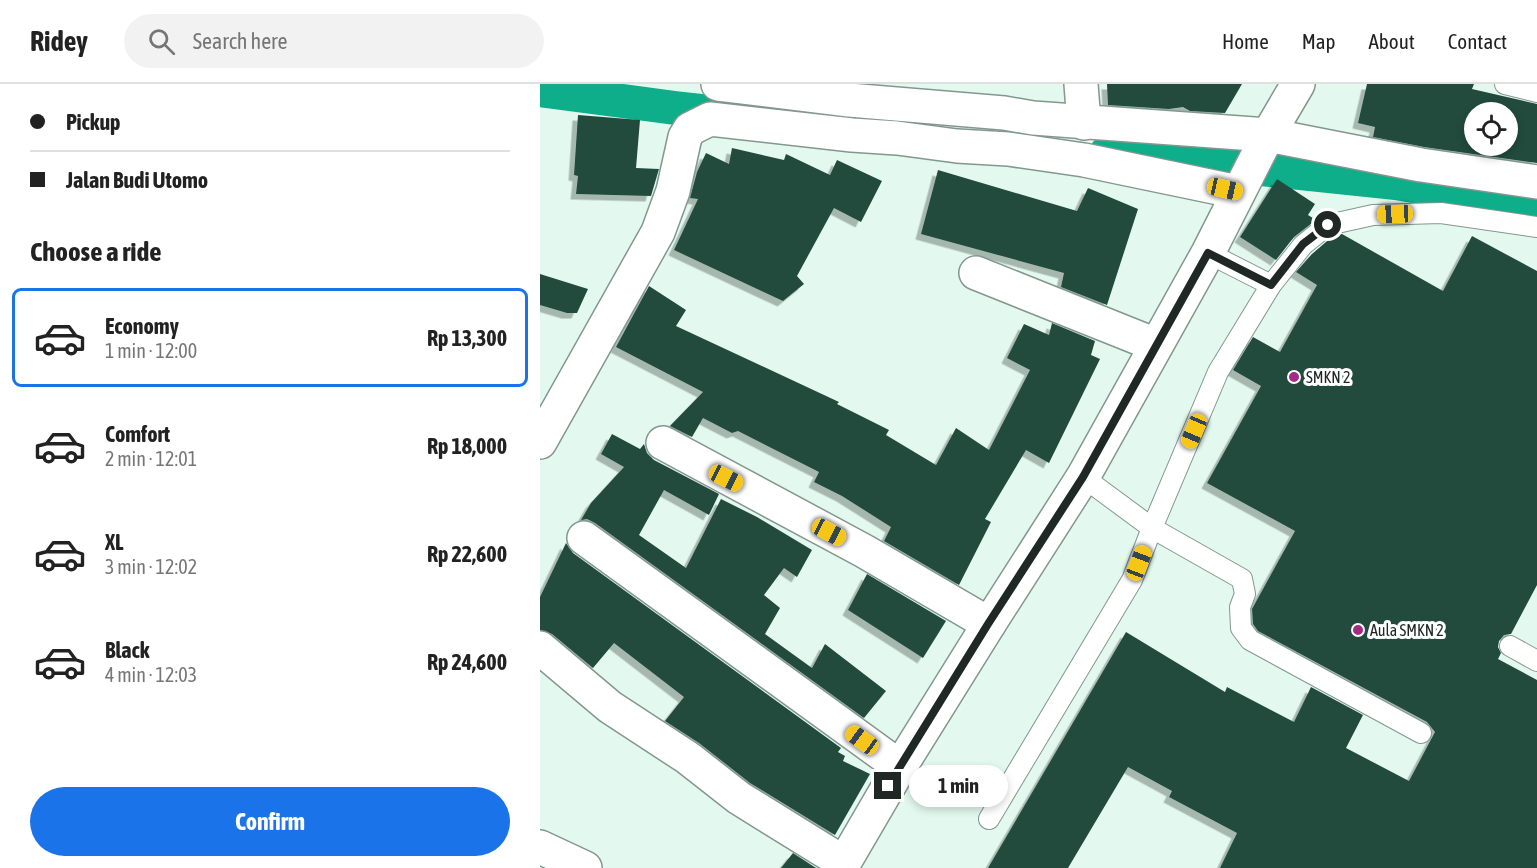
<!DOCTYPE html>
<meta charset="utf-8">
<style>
:root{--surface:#fff;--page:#f2f2f2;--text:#222;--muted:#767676;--line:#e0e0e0;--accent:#1a73e8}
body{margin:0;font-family:"Asap Condensed",sans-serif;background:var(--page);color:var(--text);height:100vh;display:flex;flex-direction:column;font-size:22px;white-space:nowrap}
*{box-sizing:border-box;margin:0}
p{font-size:20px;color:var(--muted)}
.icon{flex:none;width:33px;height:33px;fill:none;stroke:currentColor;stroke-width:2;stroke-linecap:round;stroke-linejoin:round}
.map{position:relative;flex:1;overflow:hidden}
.side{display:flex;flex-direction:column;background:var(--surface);width:540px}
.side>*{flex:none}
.banner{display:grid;align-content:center;height:132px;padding:0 30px;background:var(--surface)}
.fabs{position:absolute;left:924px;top:18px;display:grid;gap:12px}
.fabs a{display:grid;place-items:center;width:54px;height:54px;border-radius:50%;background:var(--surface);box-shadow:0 3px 9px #0003;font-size:30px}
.end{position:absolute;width:27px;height:27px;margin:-14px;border:8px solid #202825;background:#fff;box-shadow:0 0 0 3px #fff}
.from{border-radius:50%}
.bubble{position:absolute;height:42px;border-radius:21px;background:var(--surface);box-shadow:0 3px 9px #0003;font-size:20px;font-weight:700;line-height:42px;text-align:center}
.car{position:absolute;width:18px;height:36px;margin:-18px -9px;border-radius:8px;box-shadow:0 0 4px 2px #0007;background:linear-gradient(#f5c518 24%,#345 0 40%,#f5c518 0 76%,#345 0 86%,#f5c518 0)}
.banner b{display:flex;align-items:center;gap:21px;height:57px;font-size:22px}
.banner b+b{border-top:2px solid var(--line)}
.banner i{width:15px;height:15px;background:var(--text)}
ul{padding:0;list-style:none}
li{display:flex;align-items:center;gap:18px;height:99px;margin:0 12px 9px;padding:0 18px;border:3px solid transparent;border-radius:9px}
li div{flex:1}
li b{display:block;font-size:22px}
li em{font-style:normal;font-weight:700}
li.on{border-color:var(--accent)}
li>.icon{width:54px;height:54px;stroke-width:1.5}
h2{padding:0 30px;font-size:27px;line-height:72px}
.button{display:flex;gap:12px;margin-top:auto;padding:12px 30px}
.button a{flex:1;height:69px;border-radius:36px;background:var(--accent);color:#fff;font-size:24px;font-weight:700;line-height:69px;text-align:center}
header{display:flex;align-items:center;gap:36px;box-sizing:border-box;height:84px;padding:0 30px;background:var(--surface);border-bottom:2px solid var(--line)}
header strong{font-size:28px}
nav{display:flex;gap:33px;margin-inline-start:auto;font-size:21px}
.search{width:420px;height:54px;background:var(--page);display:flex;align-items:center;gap:15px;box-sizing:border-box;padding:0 21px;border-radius:33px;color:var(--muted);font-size:22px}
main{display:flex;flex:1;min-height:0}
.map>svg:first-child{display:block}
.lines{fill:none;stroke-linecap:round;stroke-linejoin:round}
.canal{stroke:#0eae8a;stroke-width:34}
.building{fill:#224b3e;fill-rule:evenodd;filter:url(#shadow)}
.service-casing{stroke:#83978f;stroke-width:22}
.minor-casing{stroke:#83978f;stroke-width:36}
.secondary-casing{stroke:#83978f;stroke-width:36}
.service{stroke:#fff;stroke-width:20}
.minor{stroke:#fff;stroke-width:33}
.secondary{stroke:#fff;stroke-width:33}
.route{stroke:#202825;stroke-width:8}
.poi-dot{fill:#a32b83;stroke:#fff;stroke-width:2}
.labels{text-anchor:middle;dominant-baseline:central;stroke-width:6;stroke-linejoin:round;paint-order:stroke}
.poi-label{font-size:16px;fill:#202825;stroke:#fff;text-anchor:start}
</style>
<header>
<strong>Ridey</strong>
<div class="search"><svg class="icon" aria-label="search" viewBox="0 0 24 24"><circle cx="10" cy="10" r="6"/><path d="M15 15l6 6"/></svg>Search here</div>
<nav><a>Home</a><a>Map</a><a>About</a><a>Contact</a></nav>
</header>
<main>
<section class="side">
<div class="banner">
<b><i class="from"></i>Pickup</b>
<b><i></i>Jalan Budi Utomo</b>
</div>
<h2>Choose a ride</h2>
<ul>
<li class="on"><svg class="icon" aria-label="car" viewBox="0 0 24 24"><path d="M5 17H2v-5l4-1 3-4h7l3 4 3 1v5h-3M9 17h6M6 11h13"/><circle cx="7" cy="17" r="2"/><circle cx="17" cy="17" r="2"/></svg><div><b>Economy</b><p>1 min · 12:00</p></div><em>Rp 13,300</em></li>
<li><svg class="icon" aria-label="car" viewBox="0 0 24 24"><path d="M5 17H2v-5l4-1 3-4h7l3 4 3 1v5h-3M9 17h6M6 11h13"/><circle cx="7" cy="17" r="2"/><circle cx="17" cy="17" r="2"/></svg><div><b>Comfort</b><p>2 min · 12:01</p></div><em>Rp 18,000</em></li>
<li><svg class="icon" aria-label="car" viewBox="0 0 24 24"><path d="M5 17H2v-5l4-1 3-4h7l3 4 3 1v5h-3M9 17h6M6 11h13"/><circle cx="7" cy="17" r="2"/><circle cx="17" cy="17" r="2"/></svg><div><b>XL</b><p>3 min · 12:02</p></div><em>Rp 22,600</em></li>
<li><svg class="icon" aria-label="car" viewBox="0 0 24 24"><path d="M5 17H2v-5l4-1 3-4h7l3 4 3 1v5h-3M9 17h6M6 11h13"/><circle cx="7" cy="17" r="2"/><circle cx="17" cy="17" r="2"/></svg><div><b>Black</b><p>4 min · 12:03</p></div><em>Rp 24,600</em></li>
</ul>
<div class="button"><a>Confirm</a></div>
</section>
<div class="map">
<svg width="997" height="784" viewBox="0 0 997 784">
<defs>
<filter id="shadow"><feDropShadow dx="-5.5" dy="5.5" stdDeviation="0" flood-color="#0004"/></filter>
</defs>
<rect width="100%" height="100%" fill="#e3f9f0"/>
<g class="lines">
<g class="canal">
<polyline points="0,6 135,24 197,31"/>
<polyline points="566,69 856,99 997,124"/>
</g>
</g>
<g class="building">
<polygon points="567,0 702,0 685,29 650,27 643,23 629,25 568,21"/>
<path d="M827,0H934L932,5L997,20V79L884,63L833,53L835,43L818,39ZM934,28H968V62H934Z"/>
<polygon points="38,31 100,36 96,84 119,85 111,112 36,110 38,92 34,91"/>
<polygon points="192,64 244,76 246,70 290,91 297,76 342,97 321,138 294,124 257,192 264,200 243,217 134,166 158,115 150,114 157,88 166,69 189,80"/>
<polygon points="398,86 537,127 548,104 598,125 567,221 521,203 524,189 381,150"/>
<polygon points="737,95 775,120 768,131 776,136 754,153 736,176 700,153"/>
<polygon points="802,150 903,207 932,152 997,187 997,501 971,550 964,551 959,557 958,563 961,569 958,575 997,596 997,784 680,784 697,749 629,713 632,707 588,683 528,784 448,784 586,548 685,608 687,603 754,638 771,603 823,631 806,664 869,697 895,648 887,638 718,547 713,540 712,525 755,447 667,399 721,302 693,286 713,253 740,268 777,201 756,188 772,170 793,152"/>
<polygon points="0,190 48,205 37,229 27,229 0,221"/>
<polygon points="109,202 146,226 136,242 299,318 297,320 349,346 346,351 396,381 416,344 449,366 490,286 467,274 484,240 509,251 512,239 555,257 551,271 560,275 509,379 486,366 445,435 451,438 419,501 344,457 351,443 302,412 274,398 279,388 198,347 192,349 163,334 152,353 130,342 163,308 76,263"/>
<polygon points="72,350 100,365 104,360 107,369 114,376 179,410 169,431 124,406 99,451 146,484 181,415 217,433 272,466 257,493 244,484 224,511 240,524 225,550 272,584 285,560 346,607 324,634 55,439 47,435 41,436 51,419 84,383 61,370"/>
<polygon points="26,459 33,469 301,664 298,668 305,672 303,677 330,690 295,751 210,699 159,659 125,637 144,613 74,559 53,584 12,550 0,546 0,513"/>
<polygon points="327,490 406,537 383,574 308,526"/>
<polygon points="253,769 276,784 241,784"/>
</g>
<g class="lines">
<g class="service-casing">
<g id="service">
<polyline points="965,0 997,8"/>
<polyline points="668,169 731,201"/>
<polyline points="543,393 612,444 702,495 705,510 700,523 701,544 710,556 881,649"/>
<polyline points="970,562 997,577"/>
<polyline points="449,735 592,496 612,444 678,288 731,201 763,161 788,141 833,131 901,129 997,143"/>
</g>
</g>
<g class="minor-casing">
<g id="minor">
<polyline points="178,0 309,16 464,29 493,34 728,51 881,81 997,98"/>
<polyline points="541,0 544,39"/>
<polyline points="436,189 616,261"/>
<polyline points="0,358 118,148 133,107 145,53 150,45 170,35 312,51 357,54 417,62 468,65 544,76 698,108"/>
<polyline points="123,359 324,467 449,540"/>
<polyline points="44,454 360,683"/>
<polyline points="0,564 70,623 148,674 199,714 304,779"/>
<polyline points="0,763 45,784"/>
</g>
</g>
<g class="secondary-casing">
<polyline id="secondary" points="301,784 360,683 449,540 543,393 668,169 728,51 758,0"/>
</g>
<use href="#service" class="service"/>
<use href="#minor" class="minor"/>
<use href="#secondary" class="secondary"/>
</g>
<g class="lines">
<polyline class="route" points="348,702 448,540 543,393 668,169 731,201 763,160 788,141"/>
</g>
<g class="poi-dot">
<circle cx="754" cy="293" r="6"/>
<circle cx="818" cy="546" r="6"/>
</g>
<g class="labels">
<g class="poi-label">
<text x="766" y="293">SMKN 2</text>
<text x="830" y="546">Aula SMKN 2</text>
</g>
</g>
</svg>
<div class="fabs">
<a><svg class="icon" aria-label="locate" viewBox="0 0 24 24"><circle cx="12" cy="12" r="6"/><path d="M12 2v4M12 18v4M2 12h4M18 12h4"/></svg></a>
</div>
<i class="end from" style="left:788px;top:141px"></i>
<i class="end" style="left:348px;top:702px"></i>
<div class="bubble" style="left:369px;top:681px;width:99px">1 min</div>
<i class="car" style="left:685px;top:105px;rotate:103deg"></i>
<i class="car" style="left:855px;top:130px;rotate:268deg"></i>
<i class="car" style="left:654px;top:347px;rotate:203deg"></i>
<i class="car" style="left:186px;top:394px;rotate:117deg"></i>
<i class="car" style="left:289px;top:448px;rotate:118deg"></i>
<i class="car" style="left:599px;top:479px;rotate:21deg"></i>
<i class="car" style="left:322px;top:656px;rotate:306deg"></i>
</div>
</main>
